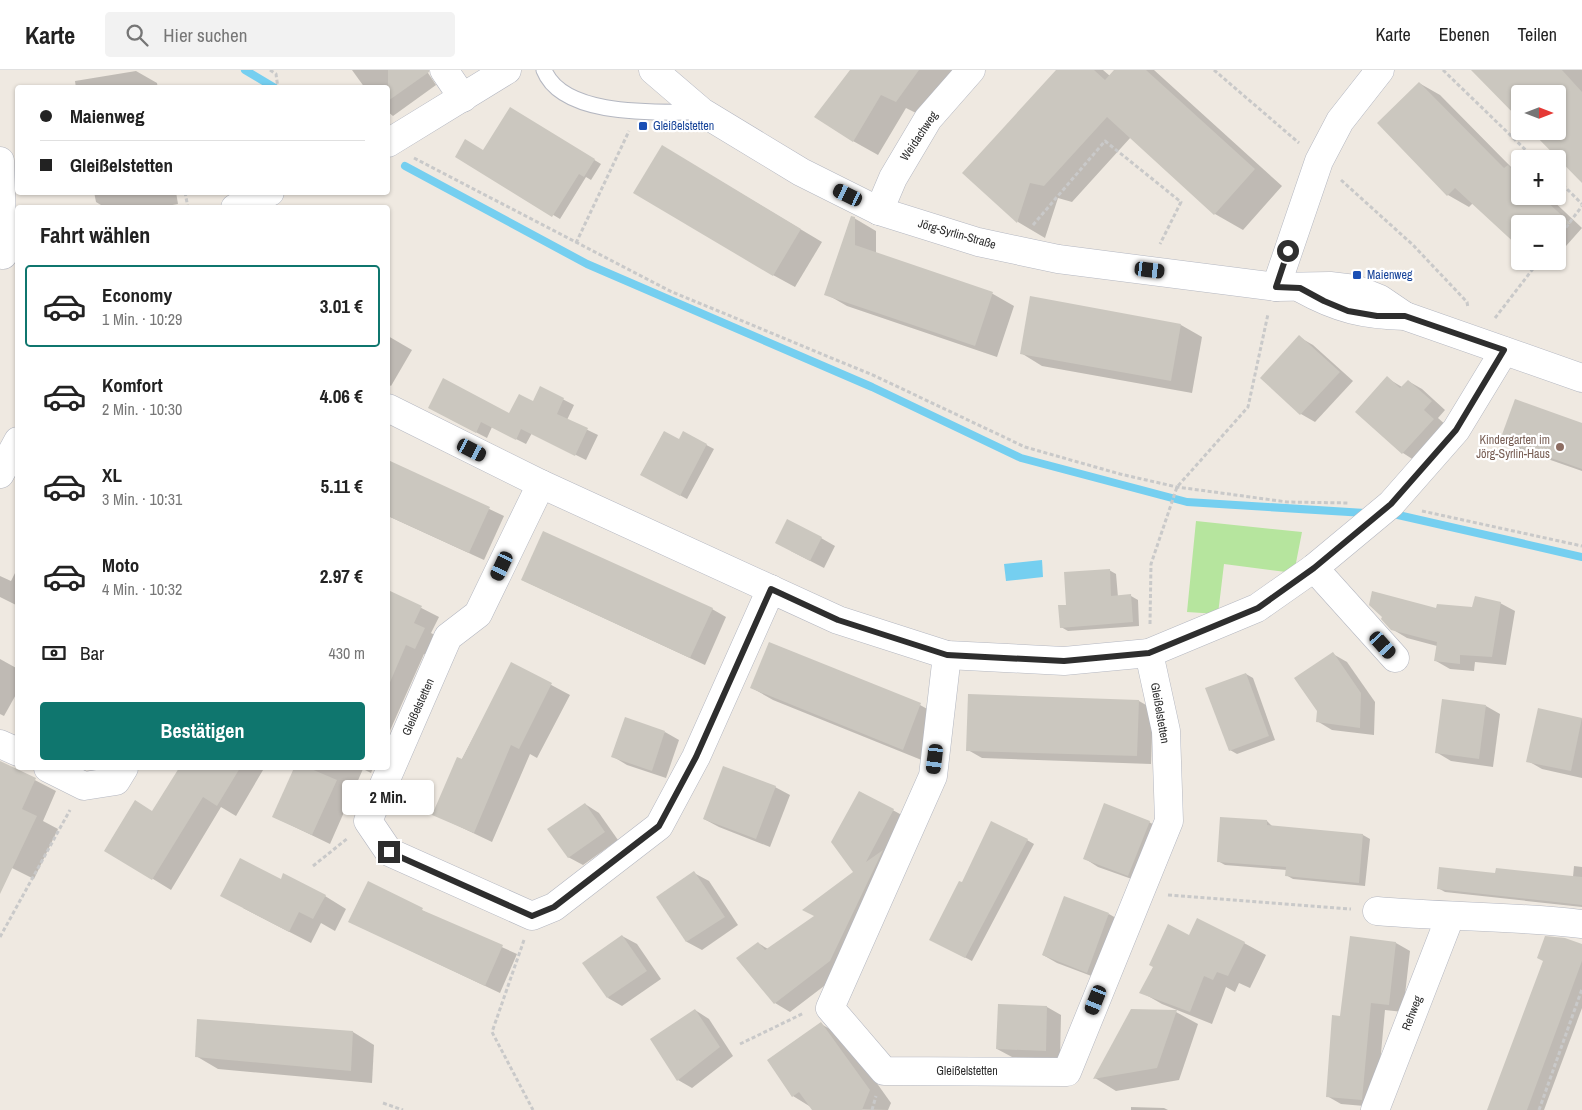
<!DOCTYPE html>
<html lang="de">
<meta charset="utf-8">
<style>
:root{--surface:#fff;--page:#f2f2f2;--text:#222;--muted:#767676;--line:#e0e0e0;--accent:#0f766e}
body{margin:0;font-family:"Archivo Narrow",sans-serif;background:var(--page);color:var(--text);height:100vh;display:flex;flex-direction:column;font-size:19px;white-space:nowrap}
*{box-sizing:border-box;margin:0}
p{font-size:16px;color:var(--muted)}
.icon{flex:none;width:28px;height:28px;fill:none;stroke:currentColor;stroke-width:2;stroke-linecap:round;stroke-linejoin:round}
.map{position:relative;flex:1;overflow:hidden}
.sheet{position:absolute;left:15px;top:135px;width:375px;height:565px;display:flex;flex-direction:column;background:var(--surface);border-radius:5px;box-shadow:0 1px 4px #0004}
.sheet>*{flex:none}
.banner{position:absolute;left:15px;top:15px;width:375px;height:110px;border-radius:5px;box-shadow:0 1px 4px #0004;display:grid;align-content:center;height:110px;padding:0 25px;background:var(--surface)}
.needle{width:32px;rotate:90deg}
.fabs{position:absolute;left:1511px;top:15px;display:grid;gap:10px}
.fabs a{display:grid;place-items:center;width:55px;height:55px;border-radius:5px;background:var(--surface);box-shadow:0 1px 4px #0004;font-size:25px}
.end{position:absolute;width:22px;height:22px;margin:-11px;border:6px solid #2e2e2e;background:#fff;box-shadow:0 0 0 2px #fff}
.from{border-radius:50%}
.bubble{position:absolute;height:35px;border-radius:5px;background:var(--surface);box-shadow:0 1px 4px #0004;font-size:16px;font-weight:700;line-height:35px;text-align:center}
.car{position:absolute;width:15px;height:30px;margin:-15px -8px;border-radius:6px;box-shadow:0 0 4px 1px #0007;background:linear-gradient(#222 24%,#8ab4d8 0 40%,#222 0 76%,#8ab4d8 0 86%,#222 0)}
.banner b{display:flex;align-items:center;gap:18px;height:48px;font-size:19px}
.banner b+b{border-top:1px solid var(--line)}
.banner i{width:12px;height:12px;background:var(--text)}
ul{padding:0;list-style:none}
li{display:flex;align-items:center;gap:15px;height:82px;margin:0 10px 8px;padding:0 15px;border:2px solid transparent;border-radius:5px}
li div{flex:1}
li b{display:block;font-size:19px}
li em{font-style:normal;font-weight:700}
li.selected{border-color:var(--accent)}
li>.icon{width:45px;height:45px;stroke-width:1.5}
h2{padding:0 25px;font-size:22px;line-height:60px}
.pay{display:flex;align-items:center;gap:12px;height:55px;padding:0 25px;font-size:19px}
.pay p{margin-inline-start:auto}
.cta{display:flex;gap:10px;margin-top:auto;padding:10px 25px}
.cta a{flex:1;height:58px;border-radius:5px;background:var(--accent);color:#fff;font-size:20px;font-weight:700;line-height:58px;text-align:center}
header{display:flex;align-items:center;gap:30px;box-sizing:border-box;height:70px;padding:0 25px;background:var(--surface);border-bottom:1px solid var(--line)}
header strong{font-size:24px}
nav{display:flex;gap:28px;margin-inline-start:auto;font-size:18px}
.search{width:350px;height:45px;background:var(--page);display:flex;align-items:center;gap:12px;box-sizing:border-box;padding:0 18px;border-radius:5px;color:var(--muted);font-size:19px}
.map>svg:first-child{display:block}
.green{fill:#b6e59e}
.water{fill:#75cff0}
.shadow{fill:#0003}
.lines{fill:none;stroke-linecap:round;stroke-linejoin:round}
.stream{stroke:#75cff0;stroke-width:8}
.building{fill:#cbc7bf}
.lane-casing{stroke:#b4b7c1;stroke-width:17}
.street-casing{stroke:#b4b7c1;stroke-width:29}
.path{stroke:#c9c9c9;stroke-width:3;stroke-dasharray:4 2.5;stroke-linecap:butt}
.lane{stroke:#fff;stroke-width:15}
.street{stroke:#fff;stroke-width:28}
.route{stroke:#2e2e2e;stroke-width:6}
.transit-dot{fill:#1a4fb4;stroke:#fff;stroke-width:2}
.education-dot{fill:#8d6e63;stroke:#fff;stroke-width:2}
.labels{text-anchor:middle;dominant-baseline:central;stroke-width:4.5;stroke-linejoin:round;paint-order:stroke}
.transit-label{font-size:12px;fill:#164399;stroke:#fff;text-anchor:start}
.street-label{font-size:12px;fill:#2e2e2e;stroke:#fff}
.education-label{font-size:12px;fill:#785e54;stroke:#fff;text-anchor:end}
</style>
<header>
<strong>Karte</strong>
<div class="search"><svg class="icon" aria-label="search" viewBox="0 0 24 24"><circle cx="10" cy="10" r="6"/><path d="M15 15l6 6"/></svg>Hier suchen</div>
<nav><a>Karte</a><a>Ebenen</a><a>Teilen</a></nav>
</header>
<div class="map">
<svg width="1582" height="1040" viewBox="0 0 1582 1040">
<rect width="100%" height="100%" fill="#efe9e1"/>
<polygon class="green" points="1196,451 1302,462 1294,503 1224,494 1218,544 1187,542"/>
<polygon class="water" points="1042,490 1043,507 1006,511 1004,494"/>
<g class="shadow">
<polygon points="352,0 426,0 436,15 393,46 388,42 388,18 365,18"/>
<polygon points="851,0 955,0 922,46 906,38 878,85 853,71"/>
<polygon points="1058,0 1103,0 1110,6 1115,0 1154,0 1282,116 1243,160 1215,144 1131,67 1072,132 1058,128 1045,168 1018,152 964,103"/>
<polygon points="1472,0 1582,0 1582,111 1558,61 1558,24 1520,24 1520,48"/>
<polygon points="136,1 157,13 158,18 76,18 75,11"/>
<polygon points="1419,13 1440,25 1513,99 1520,103 1520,126 1548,126 1582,158 1558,185 1558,154 1520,154 1520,176 1473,133 1469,137 1448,125"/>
<polygon points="511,39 601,94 591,110 586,107 560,149 457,87 484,82"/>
<polygon points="683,89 822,172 795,217 773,205"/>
<polygon points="94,122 176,122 178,134 156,138 106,138 96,132"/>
<polygon points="854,148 876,161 876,184 993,224 1014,236 997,287 847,236 826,224"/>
<polygon points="1542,191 1552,191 1549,195"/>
<polygon points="1181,255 1202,267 1192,323 1042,296 1021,283"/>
<polygon points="388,266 412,280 391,316 388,314"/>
<polygon points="1299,267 1313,275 1353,311 1315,352 1301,344"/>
<polygon points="1387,308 1402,317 1408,311 1422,319 1445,340 1438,348 1448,357 1417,392 1403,383 1357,342"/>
<polygon points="541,318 574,335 567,350 598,365 586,390 532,363 526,374 492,357 487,368 439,343 510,344 533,333"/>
<polygon points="1582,354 1582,401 1516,378 1502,370"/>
<polygon points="684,363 714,379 687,429 642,405 680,371"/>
<polygon points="388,391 504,446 484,490 388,446"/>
<polygon points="821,468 835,476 824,498 791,481"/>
<polygon points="18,497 18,536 0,527 0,506 11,511"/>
<polygon points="1109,500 1116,504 1118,527 1131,526 1138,530 1139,556 1068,561 1061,557 1067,536"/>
<polygon points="522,510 712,539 726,547 705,595"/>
<polygon points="388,521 439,547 431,563 442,569 432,588 424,584 388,665"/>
<polygon points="1500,533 1515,541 1506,595 1475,592 1474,601 1450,599 1436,591 1437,576 1407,568 1392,559 1437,539 1473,539"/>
<polygon points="769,573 920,635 942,647 924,691 773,630 752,618"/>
<polygon points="1333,584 1347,592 1375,632 1374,665 1332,660 1317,651"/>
<polygon points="0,589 18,599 18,621 4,646 0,644"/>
<polygon points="512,594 570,625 537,688 530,684 492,772 433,744"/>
<polygon points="1246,604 1253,608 1275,670 1237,684 1230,680"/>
<polygon points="1139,631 1153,639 1151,694 982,688 968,680"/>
<polygon points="1486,636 1500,644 1493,697 1451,691 1436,682"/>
<polygon points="1539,640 1582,649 1582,708 1542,699 1528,691"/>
<polygon points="665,662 679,670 666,708 627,695 612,686"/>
<polygon points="0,692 56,721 43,751 58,759 34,809 0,792"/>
<polygon points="180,698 259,698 263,700 236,746 221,737 171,820 106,780 153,742"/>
<polygon points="295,698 373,698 371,703 363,699 330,774 274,747"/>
<polygon points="775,717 790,725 770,777 719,757 704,749"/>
<polygon points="860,722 909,749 845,900 790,942 775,933 738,888 758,873 768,879 816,846 854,802"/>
<polygon points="585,734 599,743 618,770 583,795 568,787"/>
<polygon points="1267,751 1273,757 1363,765 1370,769 1365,816 1293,809 1286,805 1287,800 1225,795 1218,791"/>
<polygon points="1149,752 1163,760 1143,813 1098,797 1084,788"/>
<polygon points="1027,770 1034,774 972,891 937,873"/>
<polygon points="1574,796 1582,797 1582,837 1445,822 1438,818 1496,804 1573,807"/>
<polygon points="694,803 709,811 738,855 702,880 687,872 658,827"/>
<polygon points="281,810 325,826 346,839 335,861 321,853 311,873 243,838"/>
<polygon points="368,813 437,848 517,884 500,923 350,852"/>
<polygon points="1109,844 1123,852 1102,910 1057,893 1043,885"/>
<polygon points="622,866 637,874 661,909 622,936 608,928"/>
<polygon points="1190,866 1244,873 1266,885 1250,918 1239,913 1235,922 1226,917 1212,954 1162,934 1141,922"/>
<polygon points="1351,867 1396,873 1410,881 1403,942 1385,940 1376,1037 1341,1034 1327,1026 1341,947"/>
<polygon points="1582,876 1582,938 1544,1040 1488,1040 1544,891"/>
<polygon points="999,935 1047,937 1061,945 1060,989 1012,987 997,979"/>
<polygon points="695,940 709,949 733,986 692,1018 678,1010"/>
<polygon points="1176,942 1198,954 1179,1010 1116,1021 1095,1008"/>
<polygon points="821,954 842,966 868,1001 866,1002 871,1005 891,1033 888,1040 814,1039 793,1026"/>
<polygon points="353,962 374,975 372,1013 218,999 196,986"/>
<polygon points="1131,1037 1164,1038 1168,1040 1131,1040"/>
</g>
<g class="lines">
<g class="stream">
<polyline points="245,0 275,18"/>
<polyline points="405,96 587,194 872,317 1021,388 1187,432 1365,443"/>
<polyline points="1398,445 1582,487"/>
</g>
</g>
<g class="building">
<polygon points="388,0 429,0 429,2 388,31"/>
<polygon points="850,0 919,0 896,32 881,25 853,72 814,47"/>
<polygon points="1056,0 1094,0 1105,10 1114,0 1146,0 1255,99 1214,145 1107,47 1044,116 1030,113 1017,153 962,103"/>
<polygon points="1471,0 1562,0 1582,22 1582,113 1531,61 1558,61 1558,24 1520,24 1520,50"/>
<polygon points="1419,12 1504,98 1508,95 1520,106 1520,126 1541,126 1571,154 1520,154 1520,178 1455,118 1447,126 1377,53"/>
<polygon points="510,37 595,89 584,107 579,104 552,147 455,87 465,69 483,80"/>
<polygon points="662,75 801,159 773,206 633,123"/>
<polygon points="851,146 855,147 855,175 993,222 975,276 824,225"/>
<polygon points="1030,226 1181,254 1171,311 1020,284"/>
<polygon points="1299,265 1340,302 1300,345 1260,308"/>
<polygon points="1387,306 1400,318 1408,310 1432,331 1424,340 1434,349 1402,384 1355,342"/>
<polygon points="443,308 509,343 519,324 533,331 540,316 564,328 557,344 588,358 575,386 521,359 516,370 481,352 476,363 428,338"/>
<polygon points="1515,329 1582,353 1582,399 1500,370"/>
<polygon points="664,361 679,369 683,361 707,374 680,426 640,405"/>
<polygon points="388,390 490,437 469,483 388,446"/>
<polygon points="787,449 822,467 810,491 775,473"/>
<polygon points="543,461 713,538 690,588 521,510"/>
<polygon points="1110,499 1111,526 1131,524 1133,552 1060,558 1058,535 1066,535 1064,502"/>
<polygon points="388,520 422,536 414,553 425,558 415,579 406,575 388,617"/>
<polygon points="1372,521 1436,538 1437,534 1472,537 1475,526 1501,532 1492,587 1460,585 1460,594 1434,591 1437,572 1391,560 1381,549 1382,547 1369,535"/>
<polygon points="769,572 921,633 903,680 750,618"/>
<polygon points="1333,582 1361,623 1360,658 1316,652 1317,641 1294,608"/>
<polygon points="511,592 552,613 519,679 511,675 474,763 432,745 457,687 462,689"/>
<polygon points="1246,603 1269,666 1229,681 1205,618"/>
<polygon points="968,624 1139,630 1137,686 966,681"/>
<polygon points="1442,629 1486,635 1479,689 1435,683"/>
<polygon points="1538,638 1582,648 1571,701 1526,692"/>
<polygon points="625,647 665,661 652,701 611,687"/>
<polygon points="0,691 36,708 22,739 37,746 0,824"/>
<polygon points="723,696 776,716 756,769 703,749"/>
<polygon points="179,698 240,698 217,736 203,727 152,810 104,781 135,730 152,741"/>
<polygon points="294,698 309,698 337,710 312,765 272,747"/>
<polygon points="859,721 894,739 866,792 883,780 830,891 774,934 736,888 758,872 765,880 814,846 802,840 853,802 831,772"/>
<polygon points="585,733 605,762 568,788 547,759"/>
<polygon points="1104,733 1150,751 1128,806 1083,789"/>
<polygon points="1220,747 1267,750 1267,755 1363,764 1359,813 1285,806 1286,797 1217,792"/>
<polygon points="991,751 1028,769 965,888 929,870 959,811 962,812"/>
<polygon points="240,788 281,809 283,803 326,825 313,849 299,842 289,862 220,826"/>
<polygon points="1439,797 1495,803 1496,798 1582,807 1582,835 1437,819"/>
<polygon points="694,801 725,847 686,872 656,827"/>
<polygon points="368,811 423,838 422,840 503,875 485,916 348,852"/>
<polygon points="1064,826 1109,843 1087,903 1042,885"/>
<polygon points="1197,848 1245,872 1228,906 1217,902 1213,910 1204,906 1190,942 1139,923 1153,897 1149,895 1168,854 1189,865"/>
<polygon points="622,865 647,901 607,928 582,893"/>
<polygon points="1350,866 1396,872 1389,935 1371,933 1362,1030 1326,1027 1332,945 1340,946"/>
<polygon points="1545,866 1565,868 1582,874 1582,891 1527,1040 1487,1040 1543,891 1537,888"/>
<polygon points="998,934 1047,936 1046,981 996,979"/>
<polygon points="695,939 720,977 677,1011 650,969"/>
<polygon points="1131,939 1177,940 1157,998 1093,1009"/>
<polygon points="197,949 353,961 351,1001 195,987"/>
<polygon points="821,952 870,1020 862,1040 812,1040 799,1022 792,1027 767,990"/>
</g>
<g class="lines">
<g class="lane-casing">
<path id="lane" d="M544,0C563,48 659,42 701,42"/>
</g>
<g class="street-casing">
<g id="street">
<polyline points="444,0 463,28"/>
<polyline points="653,0 702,42 801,102 879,141 978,172 1058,189 1276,217 1330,216 1355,219 1380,229 1405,246"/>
<polyline points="388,73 507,0"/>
<polyline points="0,91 3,185"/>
<polyline points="235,138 270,122"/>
<polyline points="879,141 893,108 928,49 971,0"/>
<polyline points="1276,217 1319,91 1340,51 1380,0"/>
<path d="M1302,219C1338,239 1365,245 1405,246L1582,308"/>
<polyline points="388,338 541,414 838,550 947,585 1064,591 1149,583 1257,538 1314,498 1391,434 1456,360 1504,281"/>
<polyline points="0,404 18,371"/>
<polyline points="541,414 478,544 448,567 368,751 389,782 532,846 554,837 659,756 696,687 771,519"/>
<polyline points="1314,498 1395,588"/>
<polyline points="947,585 933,706 830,938 884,1001 1067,1002 1169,751 1166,661 1149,583"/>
<polyline points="0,674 18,682"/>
<polyline points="48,698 84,716 116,711 124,698"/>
<path d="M1377,841C1445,847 1514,846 1582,854"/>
<polyline points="1375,1040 1450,847"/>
</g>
</g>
<g class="path">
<polyline points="270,0 276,4 278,18"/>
<polyline points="1214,0 1299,73"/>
<polyline points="1443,0 1535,89"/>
<polyline points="414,88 670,221 875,306 1025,377 1120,404 1177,417 1287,432 1349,433"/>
<polyline points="1341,110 1413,175 1467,232 1468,238"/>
<polyline points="1558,110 1582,134"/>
<polyline points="185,122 188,138"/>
<polyline points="1033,155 1105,71 1181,132 1160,174"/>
<polyline points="1558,168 1582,136"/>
<polyline points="576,173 629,61"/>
<polyline points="1495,248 1539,191"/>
<polyline points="1422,441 1582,476"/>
<polyline points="1150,554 1151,494 1177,417 1248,337 1268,244"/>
<polyline points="313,796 348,768"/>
<polyline points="1168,825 1351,839"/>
<polyline points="0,867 70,740"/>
<polyline points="524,870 492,962 533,1040"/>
<polyline points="740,974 804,943"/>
<polyline points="383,1033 403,1040"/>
<polyline points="872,1040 876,1026"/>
<polyline points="1539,1040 1582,919"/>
</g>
<use href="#lane" class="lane"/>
<use href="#street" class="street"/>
</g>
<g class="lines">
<polyline class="route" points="389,782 532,846 554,837 659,756 696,687 771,519 838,550 947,585 1064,591 1149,583 1258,538 1314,498 1391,434 1456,360 1504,280 1405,246 1377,246 1348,241 1324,231 1300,218 1276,217 1288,181"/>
</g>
<g class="transit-dot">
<rect x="638" y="51" width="10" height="10" rx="2.5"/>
<rect x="1352" y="200" width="10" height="10" rx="2.5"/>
</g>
<circle class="education-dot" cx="1560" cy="377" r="5"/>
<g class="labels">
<g class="transit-label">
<text x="653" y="56">Gleißelstetten</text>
<text x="1367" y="205">Maienweg</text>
</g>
<g class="street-label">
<text transform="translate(919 66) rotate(-56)">Weidachweg</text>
<text transform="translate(957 164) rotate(16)">Jörg-Syrlin-Straße</text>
<text transform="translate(418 637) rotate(-66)">Gleißelstetten</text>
<text transform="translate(1160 643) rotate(80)">Gleißelstetten</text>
<text transform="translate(1412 943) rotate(-69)">Rehweg</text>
<text x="967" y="1001">Gleißelstetten</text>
</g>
<g class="education-label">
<text x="1550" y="370">Kindergarten im<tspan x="1550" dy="14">Jörg-Syrlin-Haus</tspan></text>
</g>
</g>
</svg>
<div class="fabs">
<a><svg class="needle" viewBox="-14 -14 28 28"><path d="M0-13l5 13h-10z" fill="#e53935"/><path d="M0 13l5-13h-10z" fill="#767676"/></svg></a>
<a>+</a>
<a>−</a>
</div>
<i class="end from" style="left:1288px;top:181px"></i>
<i class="end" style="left:389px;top:782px"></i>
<div class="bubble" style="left:342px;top:710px;width:92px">2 Min.</div>
<i class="car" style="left:848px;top:125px;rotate:296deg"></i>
<i class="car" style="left:1150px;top:200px;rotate:97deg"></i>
<i class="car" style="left:472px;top:380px;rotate:117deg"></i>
<i class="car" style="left:502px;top:496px;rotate:205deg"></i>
<i class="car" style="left:1383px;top:575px;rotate:138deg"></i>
<i class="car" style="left:935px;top:689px;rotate:187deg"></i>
<i class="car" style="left:1096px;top:930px;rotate:202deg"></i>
<div class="banner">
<b><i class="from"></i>Maienweg</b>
<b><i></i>Gleißelstetten</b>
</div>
<section class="sheet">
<h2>Fahrt wählen</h2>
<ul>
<li class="selected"><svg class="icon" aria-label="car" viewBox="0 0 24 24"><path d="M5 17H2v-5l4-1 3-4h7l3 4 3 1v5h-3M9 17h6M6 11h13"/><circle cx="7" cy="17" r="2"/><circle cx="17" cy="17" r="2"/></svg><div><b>Economy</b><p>1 Min. · 10:29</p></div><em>3.01 €</em></li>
<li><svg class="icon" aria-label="car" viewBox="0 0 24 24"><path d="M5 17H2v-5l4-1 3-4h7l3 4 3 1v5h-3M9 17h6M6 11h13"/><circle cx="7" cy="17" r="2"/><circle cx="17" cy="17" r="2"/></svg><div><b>Komfort</b><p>2 Min. · 10:30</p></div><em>4.06 €</em></li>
<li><svg class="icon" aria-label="car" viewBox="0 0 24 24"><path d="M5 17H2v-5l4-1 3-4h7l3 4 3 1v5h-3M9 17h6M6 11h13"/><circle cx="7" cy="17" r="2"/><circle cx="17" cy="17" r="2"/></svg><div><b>XL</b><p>3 Min. · 10:31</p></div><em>5.11 €</em></li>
<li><svg class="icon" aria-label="car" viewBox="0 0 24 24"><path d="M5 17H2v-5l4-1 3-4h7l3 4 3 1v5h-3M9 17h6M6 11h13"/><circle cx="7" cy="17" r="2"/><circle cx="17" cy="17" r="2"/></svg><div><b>Moto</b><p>4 Min. · 10:32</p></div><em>2.97 €</em></li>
</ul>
<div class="pay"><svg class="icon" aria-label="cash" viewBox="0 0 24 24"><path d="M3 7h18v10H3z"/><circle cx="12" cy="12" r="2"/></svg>Bar<p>430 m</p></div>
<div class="cta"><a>Bestätigen</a></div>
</section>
</div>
